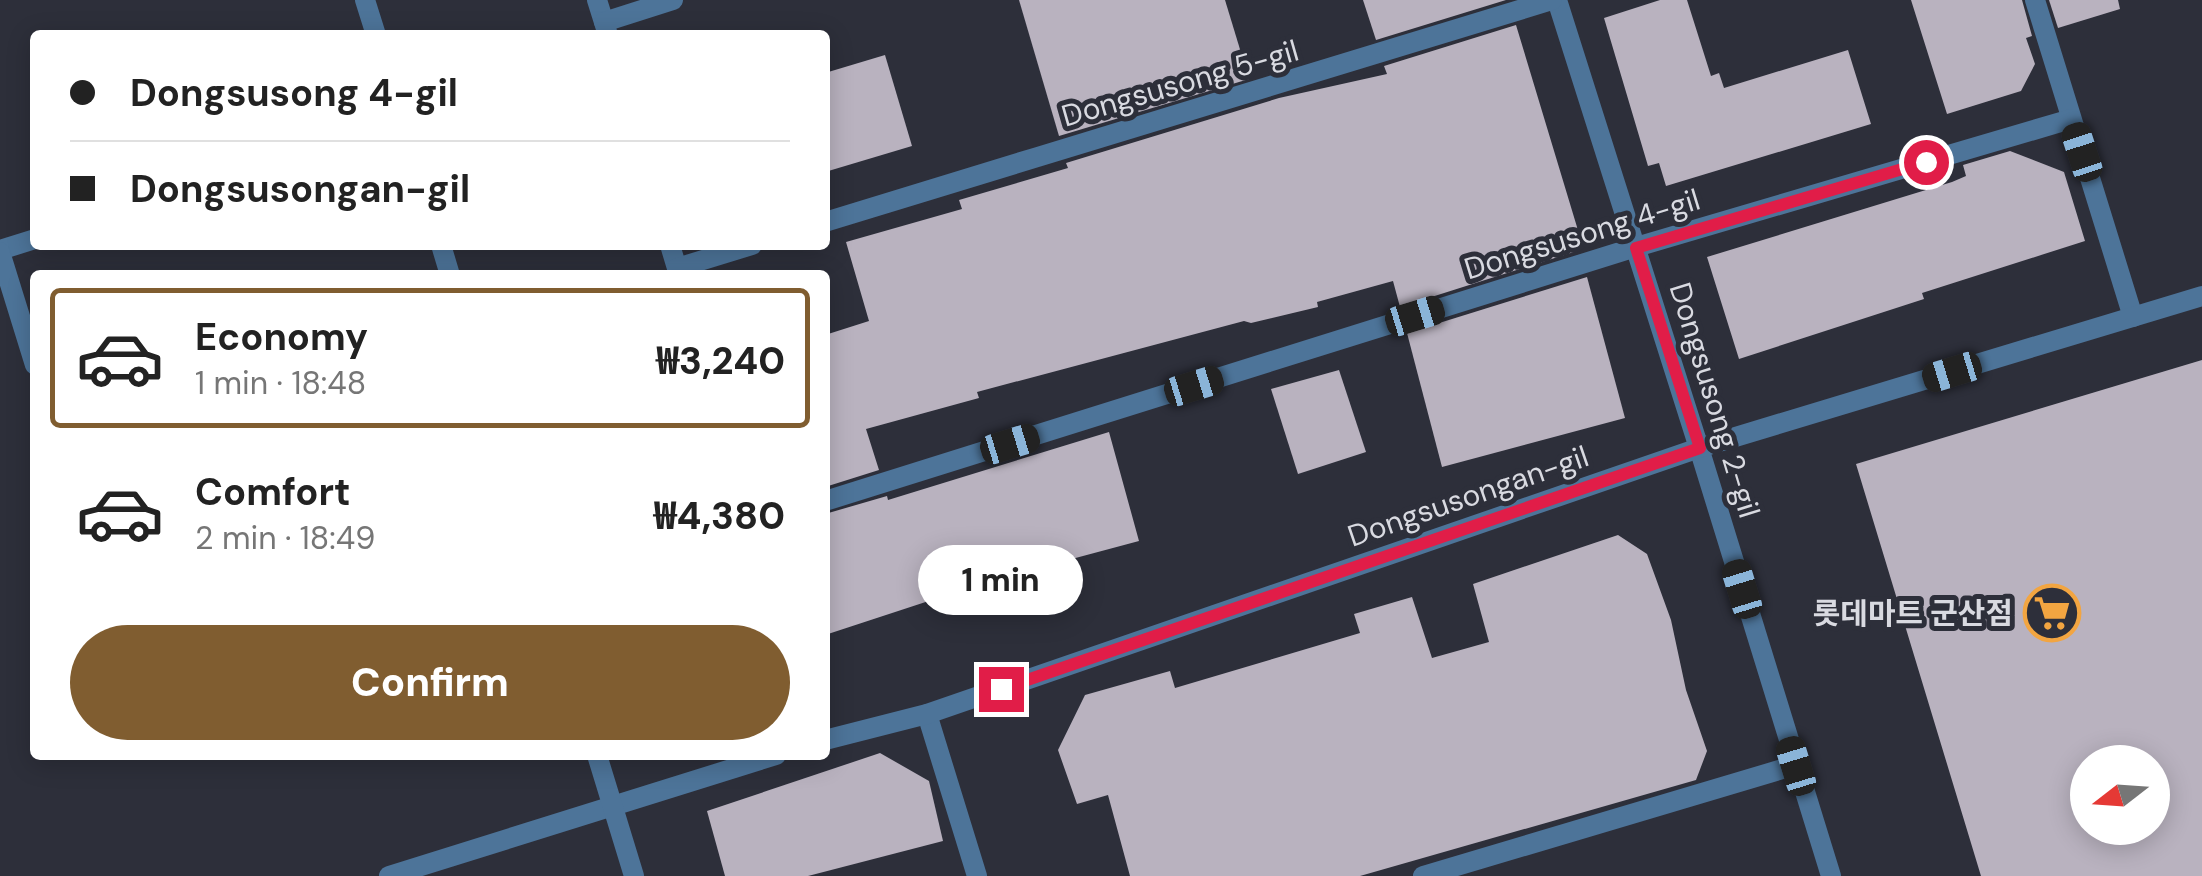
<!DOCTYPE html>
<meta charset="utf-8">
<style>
:root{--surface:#fff;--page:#f6f6f6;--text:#222;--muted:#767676;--line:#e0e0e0;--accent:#805d30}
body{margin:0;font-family:"DM Sans","Noto Sans KR",sans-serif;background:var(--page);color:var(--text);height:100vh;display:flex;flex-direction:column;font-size:38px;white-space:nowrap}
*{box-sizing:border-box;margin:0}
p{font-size:32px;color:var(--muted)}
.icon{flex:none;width:55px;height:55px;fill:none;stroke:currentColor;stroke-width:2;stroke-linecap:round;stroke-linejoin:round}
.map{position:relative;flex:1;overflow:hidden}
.panel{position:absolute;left:30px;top:270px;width:800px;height:490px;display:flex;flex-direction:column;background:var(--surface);border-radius:10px;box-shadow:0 5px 25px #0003}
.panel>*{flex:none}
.banner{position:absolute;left:30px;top:30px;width:800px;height:220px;border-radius:10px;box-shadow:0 5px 25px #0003;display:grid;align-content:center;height:220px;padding:0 40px;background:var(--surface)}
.needle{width:65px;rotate:253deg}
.buttons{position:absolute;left:2070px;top:745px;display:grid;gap:20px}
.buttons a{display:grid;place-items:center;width:100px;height:100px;border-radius:50%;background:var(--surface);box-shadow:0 5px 25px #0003;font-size:50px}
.end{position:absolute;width:45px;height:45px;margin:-22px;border:12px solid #e11d48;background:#fff;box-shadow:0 0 0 5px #fff}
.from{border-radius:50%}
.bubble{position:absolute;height:70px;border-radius:35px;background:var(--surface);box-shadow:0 5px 25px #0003;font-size:32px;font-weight:800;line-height:70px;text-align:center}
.car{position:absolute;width:30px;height:60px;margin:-30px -15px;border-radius:12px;box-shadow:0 0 8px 2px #0007;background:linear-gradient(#222 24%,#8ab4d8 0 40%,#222 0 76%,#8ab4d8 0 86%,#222 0)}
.banner b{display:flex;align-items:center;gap:35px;height:95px;font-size:38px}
.banner b+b{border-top:2px solid var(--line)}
.banner i{width:25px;height:25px;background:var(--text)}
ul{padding:18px 0 0;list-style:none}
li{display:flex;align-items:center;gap:30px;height:140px;margin:0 20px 15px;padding:0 20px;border:5px solid transparent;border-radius:10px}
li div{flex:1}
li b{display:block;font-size:38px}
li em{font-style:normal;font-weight:800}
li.active{border-color:var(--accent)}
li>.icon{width:90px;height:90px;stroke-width:1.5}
.cta{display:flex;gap:20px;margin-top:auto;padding:20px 40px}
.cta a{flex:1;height:115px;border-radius:60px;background:var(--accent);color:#fff;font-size:40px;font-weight:800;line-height:115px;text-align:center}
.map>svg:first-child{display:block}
.building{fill:#b9b2bf;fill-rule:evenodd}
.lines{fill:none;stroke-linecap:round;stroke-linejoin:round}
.service{stroke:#4d7499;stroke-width:20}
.minor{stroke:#4d7499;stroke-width:20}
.route{stroke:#e11d48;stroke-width:12}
.labels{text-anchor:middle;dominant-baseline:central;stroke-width:10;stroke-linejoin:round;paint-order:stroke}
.street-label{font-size:30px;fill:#d9dae1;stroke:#2d2f3a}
.poi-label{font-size:30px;font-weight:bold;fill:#d9dae1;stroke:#2d2f3a;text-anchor:end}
</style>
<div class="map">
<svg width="2202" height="876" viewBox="0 0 2202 876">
<rect width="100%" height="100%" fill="#2d2f3a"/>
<g class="building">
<polygon points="1019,0 1225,0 1249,79 1059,136"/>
<polygon points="1363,0 1506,0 1376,40"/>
<polygon points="1660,0 1687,0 1711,76 1719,73 1724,88 1848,50 1871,124 1666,186 1659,163 1648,166 1604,18"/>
<polygon points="1911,0 2022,0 2032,36 2026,38 2035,64 2021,91 1947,114"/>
<polygon points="2049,0 2118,0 2120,9 2058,28"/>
<polygon points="1516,25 1577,227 1580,250 1400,307 1393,281 1317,302 1318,307 1251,323 1244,321 977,392 979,398 866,429 879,470 825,487 825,335 869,321 846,242 962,209 959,200 1068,168 1066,163 1279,98 1387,74 1384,66"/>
<polygon points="885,55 912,146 825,172 825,73"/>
<polygon points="2010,151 2064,172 2085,241 1922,293 1924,299 1739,359 1707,257 1952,182 1966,176 1963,165"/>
<polygon points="1587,277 1625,418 1442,467 1407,333"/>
<path d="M2202,360V876H1981L1856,464ZM2088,762H2152V828H2088Z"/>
<polygon points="1339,370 1366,452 1298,474 1271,389"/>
<polygon points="1109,432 1139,541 1027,571 1030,579 953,602 950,594 825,635 825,514 887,496 888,500"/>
<polygon points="1618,535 1647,554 1671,620 1686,690 1707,751 1696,780 1360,876 1130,876 1108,795 1077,804 1058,750 1085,695 1170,671 1175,688 1360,633 1354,614 1412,597 1432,658 1489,642 1473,584"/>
<polygon points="880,753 929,781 943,841 808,876 725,876 707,811"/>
</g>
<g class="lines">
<g class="service">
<polyline points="597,0 608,35"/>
<polyline points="1557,0 1699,448 1831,876"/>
<polyline points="2035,0 2133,317"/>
<polyline points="604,22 673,0"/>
<path d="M825,222C1067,147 1310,76 1552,0"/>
<polyline points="670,245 679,275"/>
<polyline points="0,250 35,239"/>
<polyline points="0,252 35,365"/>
<polyline points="677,268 752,245"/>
<polyline points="825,501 1636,247 2071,119"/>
<polyline points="927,714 977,876"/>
<polyline points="825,740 927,714 1699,448 2202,296"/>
<polyline points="389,876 776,755"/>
<polyline points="1423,876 1796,765"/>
</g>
<g class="minor">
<polyline points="365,0 376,35"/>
<polyline points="441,245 450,275"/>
<polyline points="597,755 634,876"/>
</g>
</g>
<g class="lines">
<polyline class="route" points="1001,689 1700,448 1636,248 1926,162"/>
</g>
<defs>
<g id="supermarket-ring" transform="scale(2.875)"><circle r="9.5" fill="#2d2f3a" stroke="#f2a541" stroke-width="1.5"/><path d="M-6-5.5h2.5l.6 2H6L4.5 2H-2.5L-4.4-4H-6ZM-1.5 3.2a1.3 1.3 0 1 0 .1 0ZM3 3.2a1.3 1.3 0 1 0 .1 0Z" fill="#f2a541"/></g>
</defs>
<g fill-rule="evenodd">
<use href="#supermarket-ring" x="2052" y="613"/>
</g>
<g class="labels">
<g class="street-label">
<text transform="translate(1180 83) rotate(-16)">Dongsusong 5-gil</text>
<text transform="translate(1582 234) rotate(-17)">Dongsusong 4-gil</text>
<text transform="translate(1715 400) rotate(73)">Dongsusong 2-gil</text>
<text transform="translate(1468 496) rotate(-19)">Dongsusongan-gil</text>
</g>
<g class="poi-label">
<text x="2013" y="613">롯데마트 군산점</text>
</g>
</g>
</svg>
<div class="buttons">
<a><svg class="needle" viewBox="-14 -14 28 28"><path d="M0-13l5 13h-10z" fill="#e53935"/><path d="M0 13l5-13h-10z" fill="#767676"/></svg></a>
</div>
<i class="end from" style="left:1926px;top:162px"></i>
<i class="end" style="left:1001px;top:689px"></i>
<div class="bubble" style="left:918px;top:545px;width:165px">1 min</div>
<i class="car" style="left:2082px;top:152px;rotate:342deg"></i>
<i class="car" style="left:1415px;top:316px;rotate:73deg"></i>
<i class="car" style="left:1952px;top:372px;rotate:253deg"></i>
<i class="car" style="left:1194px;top:386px;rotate:73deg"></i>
<i class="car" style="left:1010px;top:444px;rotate:73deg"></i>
<i class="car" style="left:1742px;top:589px;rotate:343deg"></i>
<i class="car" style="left:1796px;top:766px;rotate:343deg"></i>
<div class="banner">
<b><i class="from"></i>Dongsusong 4-gil</b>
<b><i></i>Dongsusongan-gil</b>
</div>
<section class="panel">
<ul>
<li class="active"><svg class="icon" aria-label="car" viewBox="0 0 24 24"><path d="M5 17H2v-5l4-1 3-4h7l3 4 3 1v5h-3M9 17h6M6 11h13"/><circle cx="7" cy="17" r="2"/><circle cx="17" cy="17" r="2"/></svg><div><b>Economy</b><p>1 min · 18:48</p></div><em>₩3,240</em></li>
<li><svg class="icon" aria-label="car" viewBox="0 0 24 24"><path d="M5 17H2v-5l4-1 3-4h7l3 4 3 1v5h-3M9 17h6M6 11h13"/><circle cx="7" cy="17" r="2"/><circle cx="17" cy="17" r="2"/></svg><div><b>Comfort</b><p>2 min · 18:49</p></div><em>₩4,380</em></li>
</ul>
<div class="cta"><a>Confirm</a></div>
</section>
</div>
